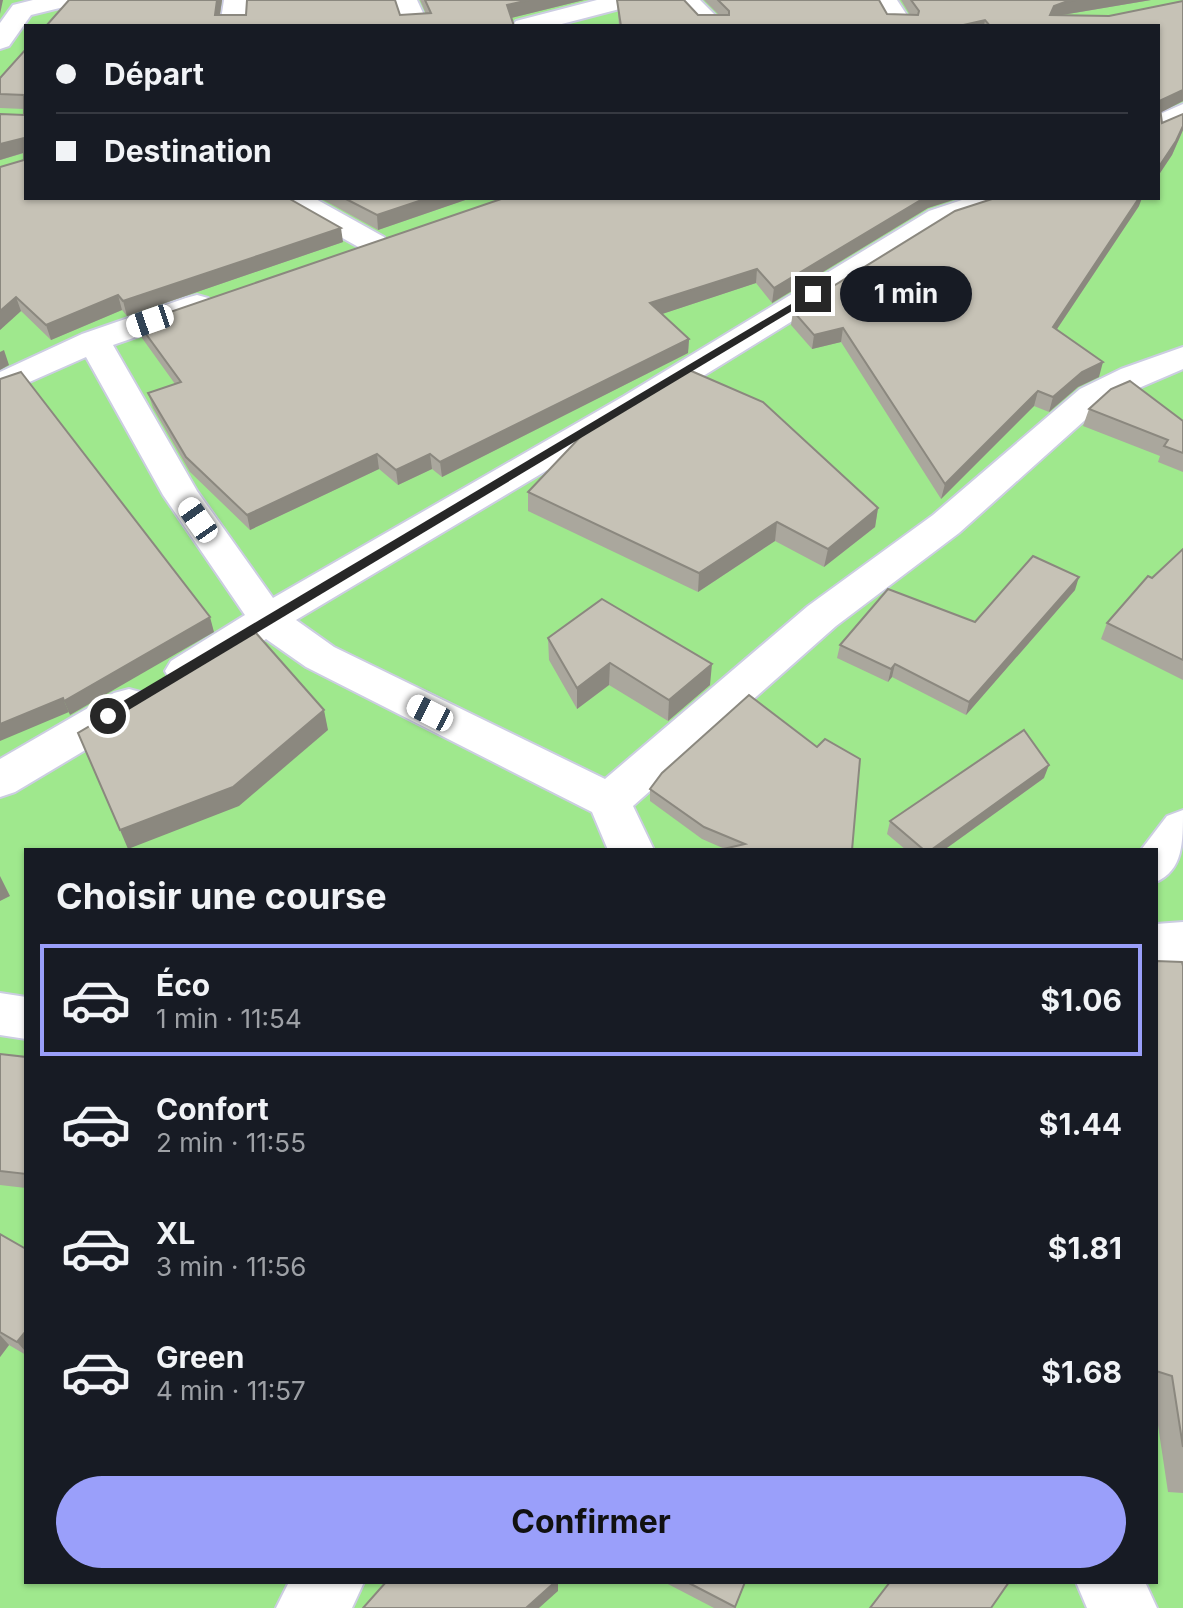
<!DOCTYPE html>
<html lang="fr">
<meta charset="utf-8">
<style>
:root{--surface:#171b24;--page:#242831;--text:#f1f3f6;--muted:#9ea1a6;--line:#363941;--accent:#9a9ffa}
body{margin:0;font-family:Inter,sans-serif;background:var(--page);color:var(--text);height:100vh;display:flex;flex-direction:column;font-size:30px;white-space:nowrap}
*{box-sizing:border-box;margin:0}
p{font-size:26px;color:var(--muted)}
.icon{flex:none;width:44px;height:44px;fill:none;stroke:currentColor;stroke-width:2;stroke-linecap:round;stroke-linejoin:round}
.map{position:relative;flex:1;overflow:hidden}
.side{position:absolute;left:24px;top:848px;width:1134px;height:736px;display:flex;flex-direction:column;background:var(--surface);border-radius:0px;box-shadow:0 2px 6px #0004}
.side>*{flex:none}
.guide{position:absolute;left:24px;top:24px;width:1136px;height:176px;border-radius:0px;box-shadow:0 2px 6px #0004;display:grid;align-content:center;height:176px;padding:0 32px;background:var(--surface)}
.end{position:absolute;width:36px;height:36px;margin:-18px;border:10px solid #272727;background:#fff;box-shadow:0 0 0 4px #fff}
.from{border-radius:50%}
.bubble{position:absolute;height:56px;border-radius:28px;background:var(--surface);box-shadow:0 2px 6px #0004;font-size:26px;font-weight:700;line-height:56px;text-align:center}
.car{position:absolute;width:24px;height:48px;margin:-24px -12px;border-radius:10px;box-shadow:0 0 6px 2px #0007;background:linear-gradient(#fff 24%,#345 0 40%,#fff 0 76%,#345 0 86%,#fff 0)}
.guide b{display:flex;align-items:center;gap:28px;height:76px;font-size:30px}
.guide b+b{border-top:2px solid var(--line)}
.guide i{width:20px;height:20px;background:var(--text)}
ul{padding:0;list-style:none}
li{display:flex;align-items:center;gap:24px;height:112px;margin:0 16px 12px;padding:0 16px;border:4px solid transparent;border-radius:0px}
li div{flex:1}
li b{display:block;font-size:30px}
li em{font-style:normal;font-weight:700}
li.on{border-color:var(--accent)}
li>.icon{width:72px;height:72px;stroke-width:1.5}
h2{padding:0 32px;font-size:36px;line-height:96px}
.cta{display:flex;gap:16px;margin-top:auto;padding:16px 32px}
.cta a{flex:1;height:92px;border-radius:48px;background:var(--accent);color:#111;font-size:32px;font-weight:700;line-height:92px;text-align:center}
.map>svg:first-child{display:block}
.green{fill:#9fe88d;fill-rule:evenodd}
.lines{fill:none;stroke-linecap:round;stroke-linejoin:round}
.minor-casing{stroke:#cccde2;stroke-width:4}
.minor{fill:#fff;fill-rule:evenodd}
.wall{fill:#aaa79d}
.shaded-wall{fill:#8b887f}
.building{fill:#c6c2b6;stroke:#8b887f;stroke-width:2}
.route{fill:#272727}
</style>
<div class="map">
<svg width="1183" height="1608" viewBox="0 0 1183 1608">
<rect width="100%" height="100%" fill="#ebe5d6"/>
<path class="green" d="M0,0H1183V1608H0ZM26,26H1158V198H26ZM26,850H1156V1582H26Z"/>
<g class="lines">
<g class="minor-casing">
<g id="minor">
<polygon points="33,0 75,0 72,5 31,15 9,46 0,49 0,23 13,5"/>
<polygon points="224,0 248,0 246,26 220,26"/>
<polygon points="393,0 417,0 429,26 403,26"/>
<polygon points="597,0 638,0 635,5 554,26 512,26 516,21"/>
<polygon points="674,0 700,0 726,26 699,26"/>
<polygon points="873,0 897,0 914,26 888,26"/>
<polygon points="1183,104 1183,123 1158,134 1158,115"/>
<polygon points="277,198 314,198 384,237 388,243 384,249 373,252 362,249 282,204"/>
<path d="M968,198H1012L1007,204L951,223L648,410L296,620L334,647L605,779L808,606L933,515L1080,389L1121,369L1183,347V369L1104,403L959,533L836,626L633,806L654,850H608L592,812L306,667L266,639C239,656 203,691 171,681L165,671L171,661L245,615L163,495L86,357L0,395V372L82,334L186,298L197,295L208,298L213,305L208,312L113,345L197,491L273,598L624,396L929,211Z"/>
<polygon points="129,689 144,693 150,704 144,715 15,792 0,797 0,759 114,693"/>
<path d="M1183,810C1183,843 1183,870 1156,882V850H1141L1167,816Z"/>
<polygon points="1183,922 1183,962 1156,964 1156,924"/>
<polygon points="0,993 26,997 26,1039 0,1035"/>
<polygon points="289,1582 364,1582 352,1608 276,1608"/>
<polygon points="1076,1582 1145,1582 1157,1608 1087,1608"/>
</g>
</g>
<use href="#minor" class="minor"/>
</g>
<g class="wall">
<polygon points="69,0 222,0 220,15 400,15 426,14 420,0 584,0 511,18 46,26"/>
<polygon points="617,0 698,15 719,15 704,0 879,0 887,14 910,15 901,0 1151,0 1062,15 1109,16 1183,1 1183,101 1160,112 1162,123 1183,114 1183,130 1172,155 1158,176 1158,26 619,26"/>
<polygon points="0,78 343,242 127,316 122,310 51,340 21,311 0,330 24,160 24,153 0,160 24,115 24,109 0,108"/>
<polygon points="320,198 471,198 378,230"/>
<polygon points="504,198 959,198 928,208 772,303 756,283 662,314 689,339 688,353 442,477 432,469 398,485 379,469 250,530 190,472 153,408 148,393 175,384 142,338 138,323"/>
<polygon points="1139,206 1057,329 1099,377 1078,387 1049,412 1034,406 941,499 841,342 812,349 791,325 793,311"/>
<polygon points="1089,409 1183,421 1183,472 1158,462 1160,456 1083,426"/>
<polygon points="528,492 878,508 875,527 824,567 775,541 698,592 528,511"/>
<polygon points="1183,549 1183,680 1101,639 1107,623"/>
<polygon points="1075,590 966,715 892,677 888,682 837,658 840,645 975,622"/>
<polygon points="548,638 710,685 668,721 609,685 577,709 549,660"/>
<polygon points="1044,778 944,850 906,850 887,834 890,821"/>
<polygon points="650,789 852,850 725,849 702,839 650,801"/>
<polygon points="1156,961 1183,966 1183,1493 1168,1492 1156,1412"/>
<polygon points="0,1054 26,1057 26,1188 0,1185"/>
<polygon points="0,1234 26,1249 26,1355 9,1345 0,1357"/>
<polygon points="664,1582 745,1582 735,1608 714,1608"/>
</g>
<g class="shaded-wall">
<polygon points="0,0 3,0 0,14"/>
<polygon points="217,0 222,0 218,26 215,15"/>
<polygon points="529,0 584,0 507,19 507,5"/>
<polygon points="1076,0 1151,0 1062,15 1050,15 1054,6 1065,2"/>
<polygon points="985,20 984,26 959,26"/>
<polygon points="1183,90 1183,101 1158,114 1159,101"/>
<polygon points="1183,126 1183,130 1172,155 1158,176 1158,168"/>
<polygon points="24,138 26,152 0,160 0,144"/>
<polygon points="428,198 471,198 378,230 377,215"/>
<polygon points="924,198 959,198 928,208 772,303 774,288"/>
<polygon points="1139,198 1142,198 1139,206 1049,341 1053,327"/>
<polygon points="341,228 343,242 127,316 123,301"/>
<polygon points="757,269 756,283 650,318 650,303"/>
<polygon points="118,295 122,310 51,340 46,325"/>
<polygon points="16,297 21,311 0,330 0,311"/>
<polygon points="843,328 841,342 812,349 814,335"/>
<polygon points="689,339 688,353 442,477 440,462"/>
<polygon points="4,350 9,365 0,370 0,352"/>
<polygon points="1103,362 1099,377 1078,387 1049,412 1053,397 1082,372"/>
<polygon points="1038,391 1034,406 941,499 945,484"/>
<polygon points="377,454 379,469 250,530 247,515"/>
<polygon points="430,454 432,469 398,485 396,470"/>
<polygon points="878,508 875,527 824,567 828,549"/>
<polygon points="777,522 775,541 698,592 699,573"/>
<polygon points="1079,577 1075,590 966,715 969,702"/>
<polygon points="210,617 214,632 70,715 64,701"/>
<polygon points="610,663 609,685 577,709 577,688"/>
<polygon points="712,664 710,685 668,721 669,700"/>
<polygon points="895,664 892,677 888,682 891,669"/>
<polygon points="63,698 69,712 0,741 0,724"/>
<polygon points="324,710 328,730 239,806 128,849 120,830"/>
<polygon points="1049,765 1044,778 944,850 931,850"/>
<polygon points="0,876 10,896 0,901"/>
<polygon points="26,1331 26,1352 17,1342"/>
<polygon points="0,1335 9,1345 0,1357"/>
<polygon points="555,1582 558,1582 558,1591 539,1608 526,1608"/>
</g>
<g class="building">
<polygon points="69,0 217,0 215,15 246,15 247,0 395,0 400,15 431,13 425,0 529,0 507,5 514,26 46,26"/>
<polygon points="617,0 684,0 698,15 729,15 729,11 718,0 879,0 887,14 918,15 919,11 911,0 1076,0 1065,2 1054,6 1050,15 1109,16 1183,1 1183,90 1159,101 1162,123 1183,114 1183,126 1176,141 1158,168 1158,26 990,26 985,20 959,26 621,26"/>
<polygon points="26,49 26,198 288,198 341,228 123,301 118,295 46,325 16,297 0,311 0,167 24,160 24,138 0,144 0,114 24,115 24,95 0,94 0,78"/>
<polygon points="344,198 428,198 377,215"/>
<polygon points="504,198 924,198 774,288 757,269 650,303 689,339 440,462 430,454 396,470 377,454 247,515 186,457 148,393 181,382 138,323"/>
<polygon points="995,198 1139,198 1053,327 1103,362 1082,372 1053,397 1038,391 945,484 843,328 814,335 793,311 955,211"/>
<polygon points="689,370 763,402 878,508 828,549 777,522 699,573 528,492 584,433"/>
<polygon points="21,372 210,617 64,701 63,698 0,724 0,379"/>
<polygon points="1130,381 1183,421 1183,453 1164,446 1168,440 1089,409 1111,389"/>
<polygon points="1183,549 1183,660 1107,623 1148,576 1152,578"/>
<polygon points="1033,556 1079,577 969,702 895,664 891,669 840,645 888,589 975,622"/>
<polygon points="602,599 712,664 669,700 610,663 577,688 548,638"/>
<polygon points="256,633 324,710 233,787 120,830 78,733 232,642"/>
<polygon points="749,695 817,747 825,739 860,759 852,850 719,850 745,844 704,827 650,789 662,773"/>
<polygon points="1024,730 1049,765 931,850 924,850 890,821"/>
<polygon points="1156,961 1182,962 1183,966 1183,1447 1172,1376 1156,1371"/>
<polygon points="0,1054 26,1057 26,1174 0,1171"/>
<polygon points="0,1234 26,1249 26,1331 17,1342 0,1332"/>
<polygon points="386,1582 555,1582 526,1608 363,1608"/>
<polygon points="687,1582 745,1582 735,1607"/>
<polygon points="890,1582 1009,1582 991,1608 870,1608"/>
</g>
<polygon class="route" points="813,291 817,296 112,720 103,720 103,713"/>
</svg>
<i class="end from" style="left:108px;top:716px"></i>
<i class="end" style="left:813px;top:294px"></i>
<div class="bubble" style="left:840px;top:266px;width:132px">1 min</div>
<i class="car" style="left:150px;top:321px;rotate:251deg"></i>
<i class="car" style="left:198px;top:520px;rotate:325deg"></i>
<i class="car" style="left:430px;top:713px;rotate:297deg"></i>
<div class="guide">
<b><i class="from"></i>Départ</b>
<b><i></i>Destination</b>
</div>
<section class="side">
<h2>Choisir une course</h2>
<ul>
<li class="on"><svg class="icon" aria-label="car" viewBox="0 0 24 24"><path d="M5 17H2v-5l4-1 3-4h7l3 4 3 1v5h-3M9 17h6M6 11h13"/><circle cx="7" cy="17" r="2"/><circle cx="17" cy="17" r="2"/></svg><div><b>Éco</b><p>1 min · 11:54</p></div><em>$1.06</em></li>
<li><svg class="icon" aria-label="car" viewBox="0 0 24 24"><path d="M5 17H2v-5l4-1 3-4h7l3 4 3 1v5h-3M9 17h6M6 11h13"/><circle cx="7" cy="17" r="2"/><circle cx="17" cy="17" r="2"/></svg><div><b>Confort</b><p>2 min · 11:55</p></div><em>$1.44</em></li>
<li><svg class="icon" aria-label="car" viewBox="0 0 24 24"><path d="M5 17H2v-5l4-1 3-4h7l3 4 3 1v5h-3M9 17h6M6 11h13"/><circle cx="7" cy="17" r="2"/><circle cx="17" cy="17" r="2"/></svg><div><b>XL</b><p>3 min · 11:56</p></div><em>$1.81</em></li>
<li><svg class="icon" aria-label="car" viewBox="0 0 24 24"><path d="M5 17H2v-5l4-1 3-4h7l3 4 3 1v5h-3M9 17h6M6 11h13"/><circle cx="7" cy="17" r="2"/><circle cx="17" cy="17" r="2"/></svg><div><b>Green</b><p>4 min · 11:57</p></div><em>$1.68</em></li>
</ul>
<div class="cta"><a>Confirmer</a></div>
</section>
</div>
